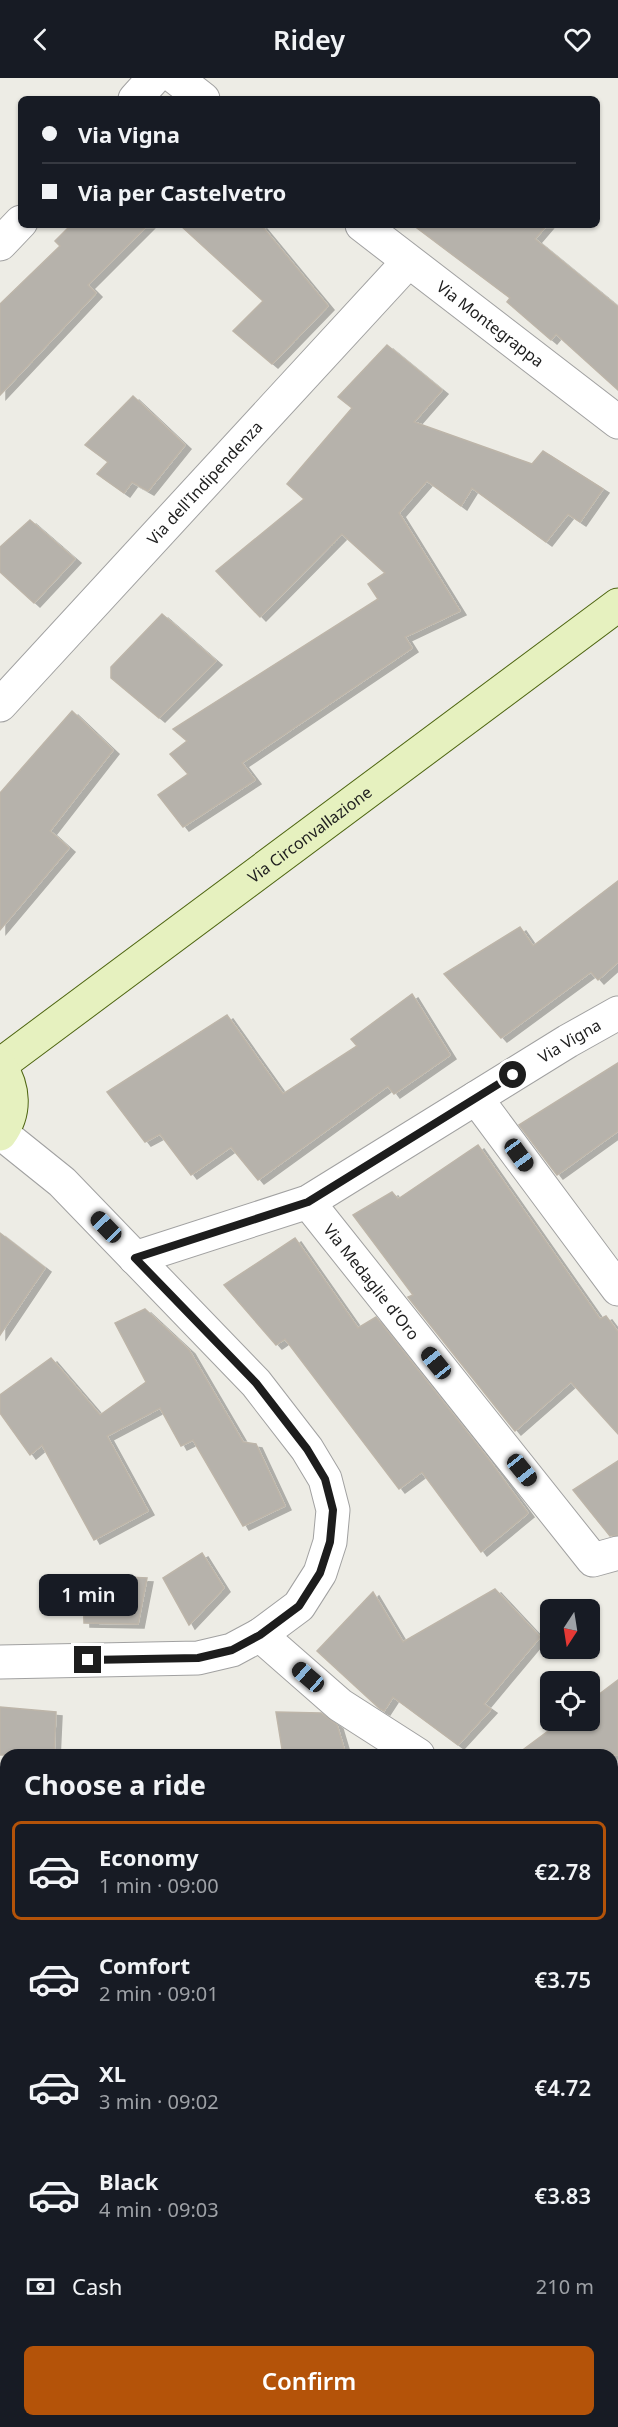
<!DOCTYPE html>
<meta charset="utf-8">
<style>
:root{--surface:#171b24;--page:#20242c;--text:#f1f3f6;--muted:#9ea1a6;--line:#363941;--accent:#b45309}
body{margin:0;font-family:"Noto Sans",sans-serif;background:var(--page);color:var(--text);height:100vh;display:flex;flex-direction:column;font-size:22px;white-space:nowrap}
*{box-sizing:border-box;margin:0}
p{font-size:20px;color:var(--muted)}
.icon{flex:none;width:33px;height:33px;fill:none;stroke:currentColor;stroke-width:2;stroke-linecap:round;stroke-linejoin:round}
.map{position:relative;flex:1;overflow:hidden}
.drawer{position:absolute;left:0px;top:1671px;width:618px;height:678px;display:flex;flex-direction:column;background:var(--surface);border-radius:18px 18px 0 0;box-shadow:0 2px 4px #0004}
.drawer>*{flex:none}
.guide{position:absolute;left:18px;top:18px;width:582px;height:132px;border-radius:9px;box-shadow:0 2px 4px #0004;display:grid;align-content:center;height:132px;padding:0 24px;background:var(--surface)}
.needle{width:39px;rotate:192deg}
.controls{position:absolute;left:540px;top:1521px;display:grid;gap:12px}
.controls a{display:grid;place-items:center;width:60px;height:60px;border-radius:9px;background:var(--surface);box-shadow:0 2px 4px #0004;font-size:30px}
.end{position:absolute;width:27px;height:27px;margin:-14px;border:8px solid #1d1d1d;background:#fff;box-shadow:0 0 0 3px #fff}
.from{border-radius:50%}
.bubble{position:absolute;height:42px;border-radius:9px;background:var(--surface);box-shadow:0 2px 4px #0004;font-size:20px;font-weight:600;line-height:42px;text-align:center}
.car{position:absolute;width:18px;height:36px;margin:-18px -9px;border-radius:8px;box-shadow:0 0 4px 2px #0007;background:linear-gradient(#222 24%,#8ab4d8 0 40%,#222 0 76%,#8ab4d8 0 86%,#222 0)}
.guide b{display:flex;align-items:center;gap:21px;height:57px;font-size:22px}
.guide b+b{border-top:2px solid var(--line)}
.guide i{width:15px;height:15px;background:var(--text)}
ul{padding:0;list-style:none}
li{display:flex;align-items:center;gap:18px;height:99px;margin:0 12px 9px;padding:0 12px;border:3px solid transparent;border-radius:9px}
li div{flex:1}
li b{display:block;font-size:22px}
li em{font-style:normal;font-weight:600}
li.selected{border-color:var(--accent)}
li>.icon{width:54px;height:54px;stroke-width:1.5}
h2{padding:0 24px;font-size:27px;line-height:72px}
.pay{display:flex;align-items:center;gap:15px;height:66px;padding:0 24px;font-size:22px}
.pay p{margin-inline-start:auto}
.button{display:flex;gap:12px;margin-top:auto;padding:12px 24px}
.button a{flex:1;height:69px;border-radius:9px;background:var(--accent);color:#fff;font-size:24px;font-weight:600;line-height:69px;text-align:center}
header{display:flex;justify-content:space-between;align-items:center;height:78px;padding:0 24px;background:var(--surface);font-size:27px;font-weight:600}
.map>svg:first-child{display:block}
.forest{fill:#a3c79e}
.building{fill:#b6b2ab;stroke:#bdb5a9;stroke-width:1.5;filter:url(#shadow)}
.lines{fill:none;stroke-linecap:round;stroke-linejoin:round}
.minor-casing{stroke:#a1a1a1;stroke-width:35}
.tertiary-casing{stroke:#a1a1a1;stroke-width:35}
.secondary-casing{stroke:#4f6612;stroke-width:35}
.minor{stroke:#fff;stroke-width:33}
.tertiary{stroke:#fff;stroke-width:33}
.secondary{stroke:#e6f1bf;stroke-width:33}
.route{stroke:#1d1d1d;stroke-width:8}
.labels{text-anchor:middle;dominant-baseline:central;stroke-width:5;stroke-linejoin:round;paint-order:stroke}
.street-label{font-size:16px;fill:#1d1d1d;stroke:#fff}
</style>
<header><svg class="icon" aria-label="back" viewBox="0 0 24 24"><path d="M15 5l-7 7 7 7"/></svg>Ridey<svg class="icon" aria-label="heart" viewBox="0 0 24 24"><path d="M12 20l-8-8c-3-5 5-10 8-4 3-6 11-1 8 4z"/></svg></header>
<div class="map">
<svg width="618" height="2349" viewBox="0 0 618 2349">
<defs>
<filter id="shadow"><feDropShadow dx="6" dy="4" stdDeviation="0" flood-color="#0004"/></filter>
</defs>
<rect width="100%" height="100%" fill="#edece5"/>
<g class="forest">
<polygon points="0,1918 6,1918 6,2202 0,2201"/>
<polygon points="612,1956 618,1956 618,2189 612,2191"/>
</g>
<g class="building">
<polygon points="71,147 148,147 88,207 96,215 0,317 0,226 60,168 55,163"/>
<polygon points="180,147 261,147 328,228 272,286 233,253 263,223"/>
<polygon points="413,147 547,147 535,161 618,229 618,312 556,256 551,262 507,224 510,220"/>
<polygon points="387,267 442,312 414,344 532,386 543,373 603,411 580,444 568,436 546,464 472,410 461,428 427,403 399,435 460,533 405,559 412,570 242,685 255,702 183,749 158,717 188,696 170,676 187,663 173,651 378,521 368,506 385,495 342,456 260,539 216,493 304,421 287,406 352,330 338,319"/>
<polygon points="133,318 185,367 148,413 132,404 124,415 97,396 108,384 85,367"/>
<polygon points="30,442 75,481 34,525 0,494 0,469"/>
<polygon points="162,536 216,583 159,640 111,600 111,589"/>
<polygon points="72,633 113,672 50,753 69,770 0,852 0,715"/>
<polygon points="618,803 618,884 598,902 591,894 501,960 444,896 520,849 533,868"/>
<polygon points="412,916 450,977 394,1016 388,1008 258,1102 231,1069 191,1097 160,1056 145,1064 107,1014 227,937 283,1016 357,968 351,961"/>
<polygon points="618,985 618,1053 557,1097 519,1047"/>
<polygon points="478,1067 600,1241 606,1238 618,1254 618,1356 571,1304 515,1353 408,1219 413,1217 353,1137 392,1114 398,1121"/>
<polygon points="0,1155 45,1190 0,1257"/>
<polygon points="295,1160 358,1250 376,1239 486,1378 528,1435 481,1474 422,1394 399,1411 285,1261 276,1267 224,1207"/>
<polygon points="145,1231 189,1272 243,1364 256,1366 285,1428 243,1448 193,1362 181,1368 160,1330 107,1358 148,1433 94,1462 42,1367 30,1377 0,1335 0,1317 51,1280 100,1337 146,1304 115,1245"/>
<polygon points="618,1383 618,1457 610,1458 573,1412"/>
<polygon points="202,1475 224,1510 189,1547 163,1500"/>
<polygon points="83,1497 147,1500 138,1546 84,1545"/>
<polygon points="495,1511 540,1559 484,1626 491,1631 458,1667 393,1619 384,1633 380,1631 317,1573 373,1514 403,1564"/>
<polygon points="618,1602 618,1677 516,1677 563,1642 590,1642 590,1623"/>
<polygon points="0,1629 56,1634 54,1677 0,1677"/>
<polygon points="276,1634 321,1635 337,1647 346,1677 283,1677"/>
</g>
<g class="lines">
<g class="minor-casing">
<g id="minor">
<polyline points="176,0 203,21"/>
<polyline points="135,21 154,0"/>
<path id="s1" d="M362,147L618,344"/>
<polyline points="0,166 21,144"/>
<path id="s2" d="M0,627L408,184"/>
<polyline points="476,1020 618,1211"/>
<path id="s3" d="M308,1124L593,1482L618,1475"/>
<path id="s4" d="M135,1180L308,1124L568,963L618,935"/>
<polyline points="260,1557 340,1627 418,1677"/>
<polyline points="612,1704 618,1700"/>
</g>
</g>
<g class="tertiary-casing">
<g id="tertiary">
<polyline points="0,1584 198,1580 232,1572 260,1557 299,1528 320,1495 330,1464 333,1432 325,1401 307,1371 256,1305 62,1104 1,1055"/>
<polyline points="0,1731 6,1732"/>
<polyline points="612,1801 618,1804"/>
</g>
</g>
<g class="secondary-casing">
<g id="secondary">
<path id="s5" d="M0,987L618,527"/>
<path d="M0,988C14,1010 16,1034 0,1056"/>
</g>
</g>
<use href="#minor" class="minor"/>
<use href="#tertiary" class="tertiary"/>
<use href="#secondary" class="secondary"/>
</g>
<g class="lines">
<polyline class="route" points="88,1582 198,1580 232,1572 260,1557 299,1528 320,1495 330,1464 333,1432 325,1401 307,1371 256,1305 135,1180 308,1124 513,997"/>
</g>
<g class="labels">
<g class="street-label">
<text stroke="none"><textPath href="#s1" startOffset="162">Via Montegrappa</textPath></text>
<text stroke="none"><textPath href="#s2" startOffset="302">Via dell'Indipendenza</textPath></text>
<text stroke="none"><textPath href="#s5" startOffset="386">Via Circonvallazione</textPath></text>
<text stroke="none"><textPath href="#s4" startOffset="489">Via Vigna</textPath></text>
<text stroke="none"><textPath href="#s3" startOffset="102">Via Medaglie d'Oro</textPath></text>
</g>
</g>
</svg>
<div class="controls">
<a><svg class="needle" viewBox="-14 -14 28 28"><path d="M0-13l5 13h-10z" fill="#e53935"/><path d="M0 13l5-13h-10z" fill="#9ea1a6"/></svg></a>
<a><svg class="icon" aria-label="locate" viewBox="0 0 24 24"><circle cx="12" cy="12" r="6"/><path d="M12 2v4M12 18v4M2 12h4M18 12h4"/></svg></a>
</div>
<i class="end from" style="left:513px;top:997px"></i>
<i class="end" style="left:88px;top:1582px"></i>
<div class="bubble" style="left:39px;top:1496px;width:99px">1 min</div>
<i class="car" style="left:519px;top:1077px;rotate:144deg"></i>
<i class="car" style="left:106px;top:1149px;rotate:316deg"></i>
<i class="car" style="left:436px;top:1285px;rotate:321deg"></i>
<i class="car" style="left:522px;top:1392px;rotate:141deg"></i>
<i class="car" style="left:308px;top:1599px;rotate:311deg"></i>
<div class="guide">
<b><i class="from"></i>Via Vigna</b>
<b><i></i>Via per Castelvetro</b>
</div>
<section class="drawer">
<h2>Choose a ride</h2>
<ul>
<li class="selected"><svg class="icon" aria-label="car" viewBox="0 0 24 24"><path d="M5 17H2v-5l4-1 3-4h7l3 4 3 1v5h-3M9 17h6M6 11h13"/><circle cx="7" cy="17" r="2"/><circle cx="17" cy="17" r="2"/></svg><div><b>Economy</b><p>1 min · 09:00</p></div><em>€2.78</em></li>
<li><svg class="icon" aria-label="car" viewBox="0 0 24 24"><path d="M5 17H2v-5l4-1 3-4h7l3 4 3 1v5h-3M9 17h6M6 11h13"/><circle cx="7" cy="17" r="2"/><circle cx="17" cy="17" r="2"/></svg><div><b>Comfort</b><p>2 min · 09:01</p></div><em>€3.75</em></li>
<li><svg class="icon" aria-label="car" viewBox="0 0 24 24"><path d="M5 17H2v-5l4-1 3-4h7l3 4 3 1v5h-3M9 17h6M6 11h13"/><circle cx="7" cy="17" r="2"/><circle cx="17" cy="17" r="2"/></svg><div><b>XL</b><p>3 min · 09:02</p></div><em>€4.72</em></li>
<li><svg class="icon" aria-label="car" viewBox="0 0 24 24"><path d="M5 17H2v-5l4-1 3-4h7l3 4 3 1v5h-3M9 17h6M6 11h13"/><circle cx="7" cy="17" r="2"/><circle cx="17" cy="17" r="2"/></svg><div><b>Black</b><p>4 min · 09:03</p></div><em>€3.83</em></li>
</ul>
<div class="pay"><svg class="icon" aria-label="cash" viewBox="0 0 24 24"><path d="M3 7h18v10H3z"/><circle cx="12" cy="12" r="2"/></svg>Cash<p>210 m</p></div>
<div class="button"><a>Confirm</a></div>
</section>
</div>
